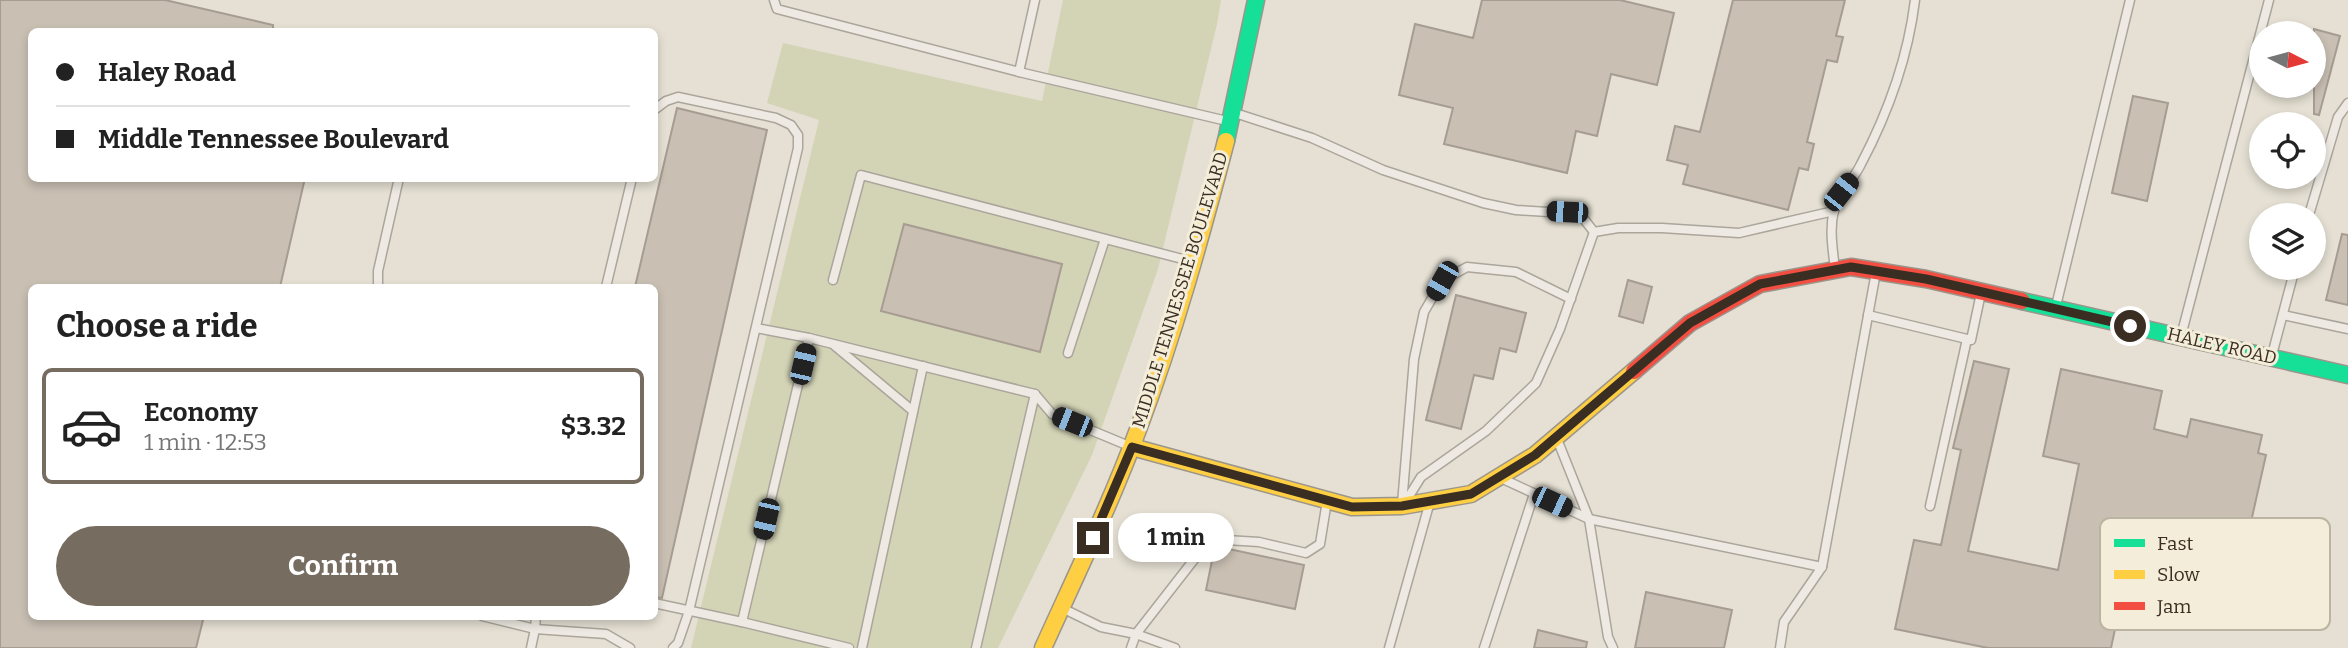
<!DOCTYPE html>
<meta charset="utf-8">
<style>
:root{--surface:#fff;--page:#f6f6f6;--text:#222;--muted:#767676;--line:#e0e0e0;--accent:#766c60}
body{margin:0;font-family:Bitter,serif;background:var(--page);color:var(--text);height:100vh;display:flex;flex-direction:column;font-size:26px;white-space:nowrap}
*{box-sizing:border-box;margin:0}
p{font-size:23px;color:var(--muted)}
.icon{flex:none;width:38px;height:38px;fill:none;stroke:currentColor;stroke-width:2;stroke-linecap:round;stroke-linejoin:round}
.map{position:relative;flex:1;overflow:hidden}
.side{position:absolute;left:28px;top:284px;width:630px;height:336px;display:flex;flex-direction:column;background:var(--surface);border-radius:10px;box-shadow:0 4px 10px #0003}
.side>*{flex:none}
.hud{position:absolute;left:28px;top:28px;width:630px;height:154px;border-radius:10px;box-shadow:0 4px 10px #0003;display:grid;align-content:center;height:154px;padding:0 28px;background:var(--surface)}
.needle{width:46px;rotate:96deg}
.controls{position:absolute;left:2249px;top:21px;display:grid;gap:14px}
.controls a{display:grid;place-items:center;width:77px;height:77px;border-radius:50%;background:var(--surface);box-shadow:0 4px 10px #0003;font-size:35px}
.end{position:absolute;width:32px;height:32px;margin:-16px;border:9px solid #3a2e22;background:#fff;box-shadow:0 0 0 4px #fff}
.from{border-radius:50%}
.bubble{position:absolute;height:49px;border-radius:24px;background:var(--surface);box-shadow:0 4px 10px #0003;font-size:23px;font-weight:700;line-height:49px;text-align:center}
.car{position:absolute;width:21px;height:42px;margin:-21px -10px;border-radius:9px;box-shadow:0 0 5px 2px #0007;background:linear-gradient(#222 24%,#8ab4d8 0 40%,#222 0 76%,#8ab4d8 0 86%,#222 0)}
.hud b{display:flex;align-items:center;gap:24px;height:66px;font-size:26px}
.hud b+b{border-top:2px solid var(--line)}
.hud i{width:18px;height:18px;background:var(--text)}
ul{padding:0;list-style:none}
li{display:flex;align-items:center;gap:21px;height:116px;margin:0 14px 10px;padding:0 14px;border:4px solid transparent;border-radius:10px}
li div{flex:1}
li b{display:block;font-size:26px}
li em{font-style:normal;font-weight:700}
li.selected{border-color:var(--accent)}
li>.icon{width:63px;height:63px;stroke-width:1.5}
h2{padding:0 28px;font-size:32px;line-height:84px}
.action{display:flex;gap:14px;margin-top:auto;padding:14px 28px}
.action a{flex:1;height:80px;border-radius:42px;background:var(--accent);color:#fff;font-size:28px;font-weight:700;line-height:80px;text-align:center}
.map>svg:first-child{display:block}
.green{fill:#d3d4b6}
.building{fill:#c9bfb3;stroke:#a69c91;stroke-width:2}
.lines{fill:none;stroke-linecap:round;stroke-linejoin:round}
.lane-casing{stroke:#aba59b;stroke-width:11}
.fast-casing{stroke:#9b958b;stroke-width:19}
.slow-casing{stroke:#9b958b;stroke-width:19}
.jam-casing{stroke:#9b958b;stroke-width:19}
.lane{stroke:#eeeae3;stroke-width:8}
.fast{stroke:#16e098;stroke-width:16}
.slow{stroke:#ffcf43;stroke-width:16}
.jam{stroke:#f24e42;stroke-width:16}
.route{stroke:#3a2e22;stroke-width:9}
.labels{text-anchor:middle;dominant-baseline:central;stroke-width:6;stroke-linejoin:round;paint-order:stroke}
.street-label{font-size:18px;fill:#3a2e22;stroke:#f4edda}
.key{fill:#f4edda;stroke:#bcb4a3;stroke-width:2}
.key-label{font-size:19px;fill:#3a2e22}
</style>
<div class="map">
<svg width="2348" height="648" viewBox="0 0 2348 648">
<rect width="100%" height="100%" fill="#e5e0d3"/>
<polygon class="green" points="1063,0 1221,0 1217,24 1158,269 1092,455 998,648 691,648 819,120 767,103 783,43 1042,101"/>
<g class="building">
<polygon points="0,0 165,0 273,25 273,32 32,32 32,178 305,178 280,287 32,287 32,616 204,616 196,648 0,648"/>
<polygon points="1482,0 1620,0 1674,13 1657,85 1611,74 1597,136 1576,131 1567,173 1444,144 1453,108 1399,95 1415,24 1473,38"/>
<polygon points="1733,0 1845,0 1836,36 1843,37 1837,62 1827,60 1807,142 1814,144 1808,170 1799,168 1788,210 1683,184 1688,165 1667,160 1675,126 1700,132"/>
<polygon points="2314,29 2340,36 2319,115 2314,114"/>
<polygon points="2133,96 2168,103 2147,201 2112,193"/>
<polygon points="677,108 767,130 662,598 654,597 654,287 635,287"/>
<polygon points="904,224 1062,264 1040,352 881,311"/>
<polygon points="2342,234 2348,235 2348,305 2326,300"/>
<polygon points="1628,280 1652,287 1643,323 1619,316"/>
<polygon points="1456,295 1526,313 1516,352 1500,348 1493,379 1474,375 1461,429 1426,420"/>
<polygon points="1974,361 2009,369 1968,551 2058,570 2079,464 2043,456 2061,369 2162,391 2154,429 2187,437 2191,419 2262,435 2258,453 2266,455 2231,611 2124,587 2111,648 1988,648 1895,629 1914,540 1941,545 1961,450 1953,448"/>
<polygon points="1215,546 1304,565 1295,609 1206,590"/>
<polygon points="1646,592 1732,610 1724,648 1635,648"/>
<polygon points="1538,630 1587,642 1586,648 1534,648"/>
</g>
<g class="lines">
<g class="lane-casing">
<g id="lane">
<polyline points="774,0 777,9 1019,72 1227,121"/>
<polyline points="1019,72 1035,0"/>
<polyline points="654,110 666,101 678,97 776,118 791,125 798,135 798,148 689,611 678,643 673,648"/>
<polyline points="1235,113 1312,138 1383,170 1483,203 1516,210 1580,214 1594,232"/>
<polyline points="2309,215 2338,117 2348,103"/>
<path d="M1835,270C1833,250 1829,230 1834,210C1839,191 1853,181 1861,164C1888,113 1908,57 1915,0"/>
<polyline points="833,280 861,175 1190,261"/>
<polyline points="378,287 378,271 399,178"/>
<polyline points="606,287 632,178"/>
<polyline points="2056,306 2130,0"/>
<polyline points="1868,315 1971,340 1981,293"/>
<polyline points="2283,315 2348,329"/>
<polyline points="2181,336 2269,0"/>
<polyline points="809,338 1035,394 1052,414 1129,446"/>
<polyline points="835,346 913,411"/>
<polyline points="1068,353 1105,239"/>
<polyline points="2272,355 2295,268"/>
<polyline points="1557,439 1589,519 1608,637 1613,648"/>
<polyline points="1503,479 1589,519 1822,567"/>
<polyline points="1406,501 1421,477 1486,431 1536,383 1560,329 1594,232 1618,228 1662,228 1739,233 1834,211"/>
<polyline points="1402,504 1414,359 1424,312 1442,281 1467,267 1516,272 1571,299"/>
<polyline points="1930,506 1967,339"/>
<polyline points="654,603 742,622 809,338 756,328"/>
<polyline points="1064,609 1101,627 1136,634 1210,539 1259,542 1306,553 1320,544 1327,501"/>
<polyline points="482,616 535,629 536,616"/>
<polyline points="742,622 849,648"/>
<polyline points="531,648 535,629 606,634 630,648"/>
<polyline points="862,648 923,366"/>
<polyline points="976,648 1035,394"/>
<polyline points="1131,648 1136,634 1175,648"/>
<polyline points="1389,648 1429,505"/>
<polyline points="1484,648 1534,494"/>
<polyline points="1780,648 1784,622 1822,567 1876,272"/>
</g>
</g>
<g class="fast-casing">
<g id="fast">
<polyline points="1226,141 1256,0"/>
<polyline points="2022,301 2348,375"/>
</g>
</g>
<g class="slow-casing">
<g id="slow">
<polyline points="1132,447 1352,507 1402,506 1471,494 1535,455 1634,371"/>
<path d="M1043,648C1076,575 1111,503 1139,427C1174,334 1201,237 1226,141"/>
</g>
</g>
<g class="jam-casing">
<polyline id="jam" points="1634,371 1690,323 1760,284 1851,267 1926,279 2022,301"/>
</g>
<use href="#lane" class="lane"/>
<use href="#fast" class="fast"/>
<use href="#slow" class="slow"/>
<use href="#jam" class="jam"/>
</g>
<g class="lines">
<polyline class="route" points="1093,538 1132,447 1352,507 1402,506 1471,494 1535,455 1690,323 1760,284 1851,267 1926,279 2130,326"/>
</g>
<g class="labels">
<g class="street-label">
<text transform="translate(1180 290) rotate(-73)">MIDDLE TENNESSEE BOULEVARD</text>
<text transform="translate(2222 346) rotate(13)">HALEY ROAD</text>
</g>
</g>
<rect x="2100" y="518" width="230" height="112" rx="10" class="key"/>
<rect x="2114" y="539" width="31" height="8" fill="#16e098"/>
<rect x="2114" y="570" width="31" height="9" fill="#ffcf43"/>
<rect x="2114" y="602" width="31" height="8" fill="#f24e42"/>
<g class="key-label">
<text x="2157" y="550">Fast</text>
<text x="2157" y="581">Slow</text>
<text x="2157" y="613">Jam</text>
</g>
</svg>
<div class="controls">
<a><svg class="needle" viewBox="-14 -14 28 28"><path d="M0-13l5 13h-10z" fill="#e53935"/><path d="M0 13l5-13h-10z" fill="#767676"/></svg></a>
<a><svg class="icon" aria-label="locate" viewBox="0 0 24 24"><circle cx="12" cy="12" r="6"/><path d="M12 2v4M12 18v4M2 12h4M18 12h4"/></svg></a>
<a><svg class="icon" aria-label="layers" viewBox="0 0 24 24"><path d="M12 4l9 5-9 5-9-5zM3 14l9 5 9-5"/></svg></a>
</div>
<i class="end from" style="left:2130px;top:326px"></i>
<i class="end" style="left:1093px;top:538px"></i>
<div class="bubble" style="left:1118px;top:513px;width:116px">1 min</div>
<i class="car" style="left:1841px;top:192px;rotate:38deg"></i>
<i class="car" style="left:1567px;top:212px;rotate:273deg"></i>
<i class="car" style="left:1442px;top:281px;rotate:210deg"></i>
<i class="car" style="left:803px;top:364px;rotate:13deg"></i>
<i class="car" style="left:1072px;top:422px;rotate:292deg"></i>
<i class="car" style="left:1552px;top:502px;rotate:115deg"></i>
<i class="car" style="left:766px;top:519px;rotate:193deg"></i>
<div class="hud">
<b><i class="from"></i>Haley Road</b>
<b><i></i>Middle Tennessee Boulevard</b>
</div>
<section class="side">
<h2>Choose a ride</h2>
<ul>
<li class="selected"><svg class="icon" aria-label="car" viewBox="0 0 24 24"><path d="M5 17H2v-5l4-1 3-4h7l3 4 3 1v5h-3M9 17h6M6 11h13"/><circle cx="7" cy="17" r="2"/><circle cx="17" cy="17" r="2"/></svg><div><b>Economy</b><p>1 min · 12:53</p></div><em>$3.32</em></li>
</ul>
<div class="action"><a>Confirm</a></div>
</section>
</div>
